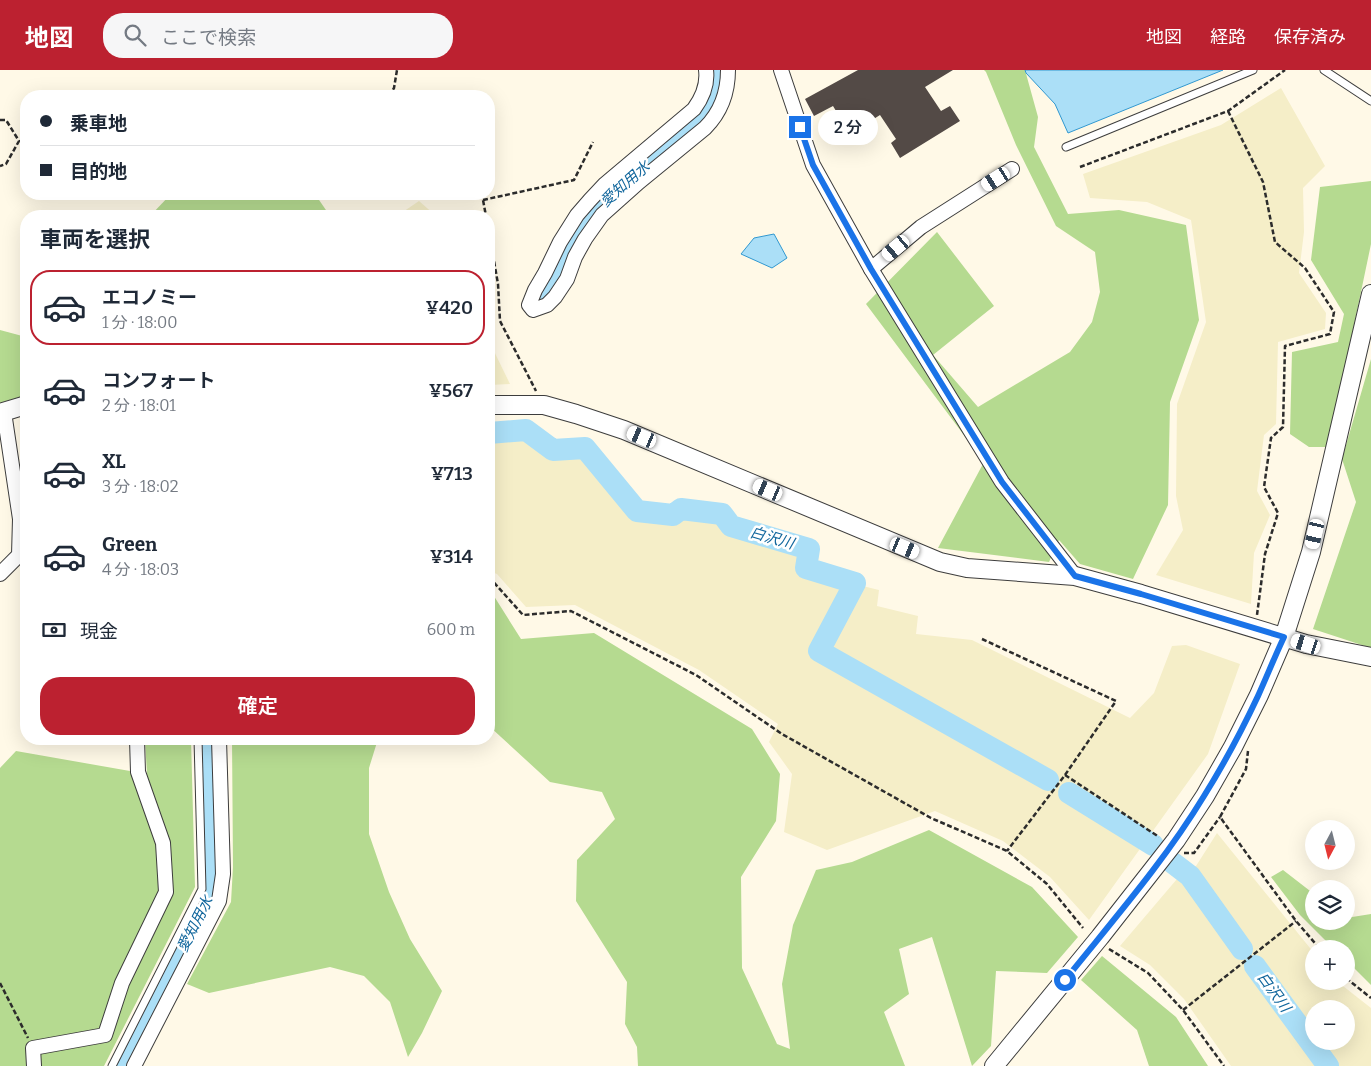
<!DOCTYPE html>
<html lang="ja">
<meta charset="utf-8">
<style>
:root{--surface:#fff;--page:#f6f6f7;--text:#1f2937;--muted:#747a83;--line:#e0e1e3;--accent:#bc2130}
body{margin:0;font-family:Bitter,"Noto Sans JP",serif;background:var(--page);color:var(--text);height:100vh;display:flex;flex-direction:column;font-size:19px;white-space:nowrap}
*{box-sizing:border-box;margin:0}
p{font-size:16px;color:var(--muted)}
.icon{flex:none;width:28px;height:28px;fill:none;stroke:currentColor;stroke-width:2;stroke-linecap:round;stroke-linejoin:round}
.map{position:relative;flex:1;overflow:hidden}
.side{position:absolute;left:20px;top:140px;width:475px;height:535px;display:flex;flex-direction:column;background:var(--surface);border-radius:20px;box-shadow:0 5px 20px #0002}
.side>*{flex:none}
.hud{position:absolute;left:20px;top:20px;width:475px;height:110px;border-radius:20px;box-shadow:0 5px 20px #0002;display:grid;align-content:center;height:110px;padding:0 20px;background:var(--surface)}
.needle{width:32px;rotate:187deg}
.controls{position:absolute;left:1305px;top:750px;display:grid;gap:10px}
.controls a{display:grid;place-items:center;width:50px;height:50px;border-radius:50%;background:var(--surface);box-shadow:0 5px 20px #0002;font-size:25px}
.end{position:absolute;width:22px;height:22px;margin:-11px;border:6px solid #1a73e8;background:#fff;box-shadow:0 0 0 2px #fff}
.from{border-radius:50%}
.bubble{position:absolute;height:35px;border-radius:18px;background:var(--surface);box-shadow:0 5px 20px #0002;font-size:16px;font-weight:600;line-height:35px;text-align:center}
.car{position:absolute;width:15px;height:30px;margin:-15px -8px;border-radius:6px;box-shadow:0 0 4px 1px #0007;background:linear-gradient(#fff 24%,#345 0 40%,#fff 0 76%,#345 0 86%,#fff 0)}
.hud b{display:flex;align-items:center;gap:18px;height:48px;font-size:19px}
.hud b+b{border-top:1px solid var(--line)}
.hud i{width:12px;height:12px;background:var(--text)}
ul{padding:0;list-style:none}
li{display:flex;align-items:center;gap:15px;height:75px;margin:0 10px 8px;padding:0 10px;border:2px solid transparent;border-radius:20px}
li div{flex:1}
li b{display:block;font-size:19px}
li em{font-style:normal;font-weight:600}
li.selected{border-color:var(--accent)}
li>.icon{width:45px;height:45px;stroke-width:1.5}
h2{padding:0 20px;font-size:22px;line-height:60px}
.pay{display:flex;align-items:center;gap:12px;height:55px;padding:0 20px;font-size:19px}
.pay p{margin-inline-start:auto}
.action{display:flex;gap:10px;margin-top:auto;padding:10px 20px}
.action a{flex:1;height:58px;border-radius:20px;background:var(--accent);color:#fff;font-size:20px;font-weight:600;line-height:58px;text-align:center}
header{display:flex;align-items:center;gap:30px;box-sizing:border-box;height:70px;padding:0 25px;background:var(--accent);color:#fff}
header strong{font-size:24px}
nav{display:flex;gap:28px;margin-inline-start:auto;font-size:18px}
.search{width:350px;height:45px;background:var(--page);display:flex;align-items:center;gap:12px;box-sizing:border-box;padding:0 18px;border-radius:20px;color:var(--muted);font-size:19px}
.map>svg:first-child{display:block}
.farmland{fill:#f5eec8;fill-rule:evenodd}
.forest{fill:#b5da90}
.water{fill:#abdff7;stroke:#3198d0}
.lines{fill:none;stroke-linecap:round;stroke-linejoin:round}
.canal{stroke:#abdff7;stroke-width:14}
.river{stroke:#abdff7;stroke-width:22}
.building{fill:#534a46}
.service-casing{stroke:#3d3d3d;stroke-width:9}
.minor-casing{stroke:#3d3d3d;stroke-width:16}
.tertiary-casing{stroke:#3d3d3d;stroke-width:20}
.path{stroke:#2c2c2c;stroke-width:2.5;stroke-dasharray:5 2.5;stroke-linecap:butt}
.service{stroke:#fff;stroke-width:7}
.minor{stroke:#fff;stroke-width:14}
.tertiary{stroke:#fff;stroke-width:18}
.route{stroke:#1a73e8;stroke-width:6}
.labels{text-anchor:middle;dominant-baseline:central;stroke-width:5;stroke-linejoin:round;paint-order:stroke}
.water-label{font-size:15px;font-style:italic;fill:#12679d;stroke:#fff}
</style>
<header>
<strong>地図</strong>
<div class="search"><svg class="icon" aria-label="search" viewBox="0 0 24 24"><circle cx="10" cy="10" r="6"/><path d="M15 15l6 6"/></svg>ここで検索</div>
<nav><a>地図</a><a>経路</a><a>保存済み</a></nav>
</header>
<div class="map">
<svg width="1371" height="996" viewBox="0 0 1371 996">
<rect width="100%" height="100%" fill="#fff9e7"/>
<g class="farmland">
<polygon points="1281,18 1325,96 1303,118 1304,162 1299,203 1326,243 1325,259 1278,272 1276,354 1264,365 1257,421 1270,445 1254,483 1251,534 1156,505 1183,460 1176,426 1177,334 1206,252 1191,150 1147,132 1090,128 1083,104 1221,55"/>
<polygon points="419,131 436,146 397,146"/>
<polygon points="489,271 510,314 489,315"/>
<polygon points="521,360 548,385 582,383 633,446 671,451 683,446 719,450 728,461 802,484 801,501 879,520 877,536 918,546 916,564 972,570 1130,648 1154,623 1172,576 1186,575 1240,594 1208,684 1089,850 1050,807 1003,771 935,741 827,780 784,762 792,704 769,672 778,654 699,600 575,535 526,537 497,504 489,501 489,365"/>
<path d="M1217,763L1314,883V911H1338L1343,916L1371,938V996H1231L1184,929L1150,895L1120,876L1177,809L1196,796ZM1314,939H1346V971H1314Z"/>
</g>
<g class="forest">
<polygon points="984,0 1025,0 1038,47 1034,77 1068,144 1119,140 1186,155 1199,250 1170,332 1168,435 1133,509 1080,494 1059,470 1049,492 938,478 984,392 866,234 937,162 994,236 933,285 978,337 1070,282 1092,252 1100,222 1095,182 1056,156 1016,75 986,2"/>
<polygon points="1371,111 1371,174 1353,260 1326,377 1309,377 1290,364 1292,282 1338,272 1344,244 1311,190 1320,117"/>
<polygon points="171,124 315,124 330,146 150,146"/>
<polygon points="0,260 26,267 26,325 0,333"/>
<polygon points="1371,289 1371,578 1313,559 1356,432 1342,389"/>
<polygon points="489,522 492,523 521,569 594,563 752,659 780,704 776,751 741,807 742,898 777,974 790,979 782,914 793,855 816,800 852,792 929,760 1032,817 1078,867 1047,903 996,901 991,976 972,996 932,867 899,879 909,924 884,942 905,996 638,996 637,977 625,954 627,912 576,831 577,790 615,749 602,722 550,712 489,656"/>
<polygon points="145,669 191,669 195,817 104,996 0,996 0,698 16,681 147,704"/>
<polygon points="232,669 378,669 369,698 369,764 389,822 410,869 442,921 422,963 408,987 390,932 364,906 330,897 209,923 187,914 231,832 233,797"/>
<polygon points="1283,800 1314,824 1314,851 1346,851 1346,848 1371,844 1371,915 1346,890 1346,879 1334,879 1300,845 1271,807"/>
<polygon points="1102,886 1176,947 1208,996 1149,996 1137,960 1081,910"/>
</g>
<g class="water">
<polygon points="1025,0 1223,0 1068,63 1055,34 1026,3"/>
<polygon points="774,164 787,188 772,198 741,184 754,168"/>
</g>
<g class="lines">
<g class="canal">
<polyline points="533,236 550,219 572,174 591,144 618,117 678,69 709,39 717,23 719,14 718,0"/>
<polyline points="124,996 212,820 209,669"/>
</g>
<g class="river">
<polyline points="489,363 526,360 553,380 585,378 637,441 673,445 681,439 722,444 731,456 809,479 806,498 855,513 819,581 1048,710"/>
<polyline points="1069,723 1153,775"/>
<polyline points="1173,793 1190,806 1242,879"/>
<polyline points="1255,896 1328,996"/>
</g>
</g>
<polygon class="building" points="858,0 953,0 925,17 941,41 950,36 960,51 900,88 891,73 896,69 880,45 850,64 833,36 814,46 805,29"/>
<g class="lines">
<g class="service-casing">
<g id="service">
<polyline points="1324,0 1371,31"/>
<polyline points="1066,77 1253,0"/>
<polyline points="112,996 202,819 198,669"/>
</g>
</g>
<g class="minor-casing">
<g id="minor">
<path d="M706,0C708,15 702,28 694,39L605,114L590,130L577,145L560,172L545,203L535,220L529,235L533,240L547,235L555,227L567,209L575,187L585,169L602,145L639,112L705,58C721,42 728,23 728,0"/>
<polyline points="781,0 813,95 871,199 1002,412 1075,506"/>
<polyline points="871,199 921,157 1012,99"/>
<polyline points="0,504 19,485 20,449 4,342"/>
<polyline points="34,996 33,978 105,965 122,913 166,822 163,773 138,702 137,669"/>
<polyline points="134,996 219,831 223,804 219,669"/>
</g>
</g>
<g class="tertiary-casing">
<g id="tertiary">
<polyline points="489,335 544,335 576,344 624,360 940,492 967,498 1075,506 1141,524 1306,574 1371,587"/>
<polyline points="0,343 26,335"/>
<polyline points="994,996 1100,867 1176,770 1205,726 1233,677 1259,625 1284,567 1311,482 1371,224"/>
</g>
</g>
<g class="path">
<polyline points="389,26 394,18 397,0"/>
<polyline points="1228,41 1263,112 1275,172 1305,198 1334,242 1330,264 1285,276 1283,357 1271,368 1264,417 1278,443 1265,484 1257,545"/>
<polyline points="0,50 6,50 19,71 6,94 0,96"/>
<polyline points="1080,97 1228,41 1285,0"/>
<polyline points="479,124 483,130 486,146"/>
<polyline points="483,130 574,110 593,72"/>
<polyline points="489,162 498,214 500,251 536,321"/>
<polyline points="489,507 523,545 571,541 696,605 782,664 931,748 1007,781 1047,814 1083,858"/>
<polyline points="982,569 1116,631 1065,705 1007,781"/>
<polyline points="1248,681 1246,699 1220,747 1296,851 1320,879"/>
<polyline points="1065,705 1159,767"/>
<polyline points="1184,783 1194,783 1220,747"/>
<polyline points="1109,879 1148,903 1183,940 1224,996"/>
<polyline points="1346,908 1371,928"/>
<polyline points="0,913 28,968"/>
<polyline points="1183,940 1296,851"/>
</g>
<use href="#service" class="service"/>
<use href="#minor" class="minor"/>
<use href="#tertiary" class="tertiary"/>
</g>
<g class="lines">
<path class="route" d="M800,57L813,95L871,199L1002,412L1075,506L1141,524L1284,567C1275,586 1267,606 1258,626C1242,660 1224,694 1204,726C1164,792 1113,850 1065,910"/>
</g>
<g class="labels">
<g class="water-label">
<text transform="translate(625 114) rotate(-41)">愛知用水</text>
<text transform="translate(772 468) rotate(16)">白沢川</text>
<text transform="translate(195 854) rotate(-63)">愛知用水</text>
<text transform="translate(1274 922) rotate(54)">白沢川</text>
</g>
</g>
</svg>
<div class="controls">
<a><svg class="needle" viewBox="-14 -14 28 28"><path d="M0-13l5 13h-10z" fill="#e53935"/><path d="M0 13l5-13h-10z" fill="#747a83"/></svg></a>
<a><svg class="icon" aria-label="layers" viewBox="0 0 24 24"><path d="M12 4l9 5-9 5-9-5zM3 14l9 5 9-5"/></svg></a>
<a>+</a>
<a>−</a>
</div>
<i class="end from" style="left:1065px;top:910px"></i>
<i class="end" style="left:800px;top:57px"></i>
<div class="bubble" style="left:818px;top:40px;width:60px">2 分</div>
<i class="car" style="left:996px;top:109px;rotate:238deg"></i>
<i class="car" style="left:896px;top:178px;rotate:230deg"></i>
<i class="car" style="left:642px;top:367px;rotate:293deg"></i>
<i class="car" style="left:768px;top:420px;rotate:293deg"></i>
<i class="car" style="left:1315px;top:464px;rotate:193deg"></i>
<i class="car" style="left:905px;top:478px;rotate:112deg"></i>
<i class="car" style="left:1306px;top:574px;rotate:288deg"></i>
<div class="hud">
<b><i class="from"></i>乗車地</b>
<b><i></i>目的地</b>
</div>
<section class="side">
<h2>車両を選択</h2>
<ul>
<li class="selected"><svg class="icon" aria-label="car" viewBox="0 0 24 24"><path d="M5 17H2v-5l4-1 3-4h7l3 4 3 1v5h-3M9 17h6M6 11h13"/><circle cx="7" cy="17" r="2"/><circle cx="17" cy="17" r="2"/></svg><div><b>エコノミー</b><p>1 分 · 18:00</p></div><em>¥420</em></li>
<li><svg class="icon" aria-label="car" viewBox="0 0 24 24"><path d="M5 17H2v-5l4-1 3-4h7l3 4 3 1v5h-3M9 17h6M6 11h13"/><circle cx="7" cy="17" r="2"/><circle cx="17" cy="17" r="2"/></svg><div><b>コンフォート</b><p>2 分 · 18:01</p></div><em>¥567</em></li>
<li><svg class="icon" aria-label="car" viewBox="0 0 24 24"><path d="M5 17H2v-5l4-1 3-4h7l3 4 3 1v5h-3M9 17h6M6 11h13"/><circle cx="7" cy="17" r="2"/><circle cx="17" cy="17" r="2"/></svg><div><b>XL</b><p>3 分 · 18:02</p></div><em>¥713</em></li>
<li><svg class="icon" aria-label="car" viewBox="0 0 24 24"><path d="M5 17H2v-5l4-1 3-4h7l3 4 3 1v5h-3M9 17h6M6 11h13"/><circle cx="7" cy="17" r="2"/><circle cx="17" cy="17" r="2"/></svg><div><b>Green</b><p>4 分 · 18:03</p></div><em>¥314</em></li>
</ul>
<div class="pay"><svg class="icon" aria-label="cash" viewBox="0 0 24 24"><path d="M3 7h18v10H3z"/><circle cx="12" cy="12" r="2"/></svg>現金<p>600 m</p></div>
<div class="action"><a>確定</a></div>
</section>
</div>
